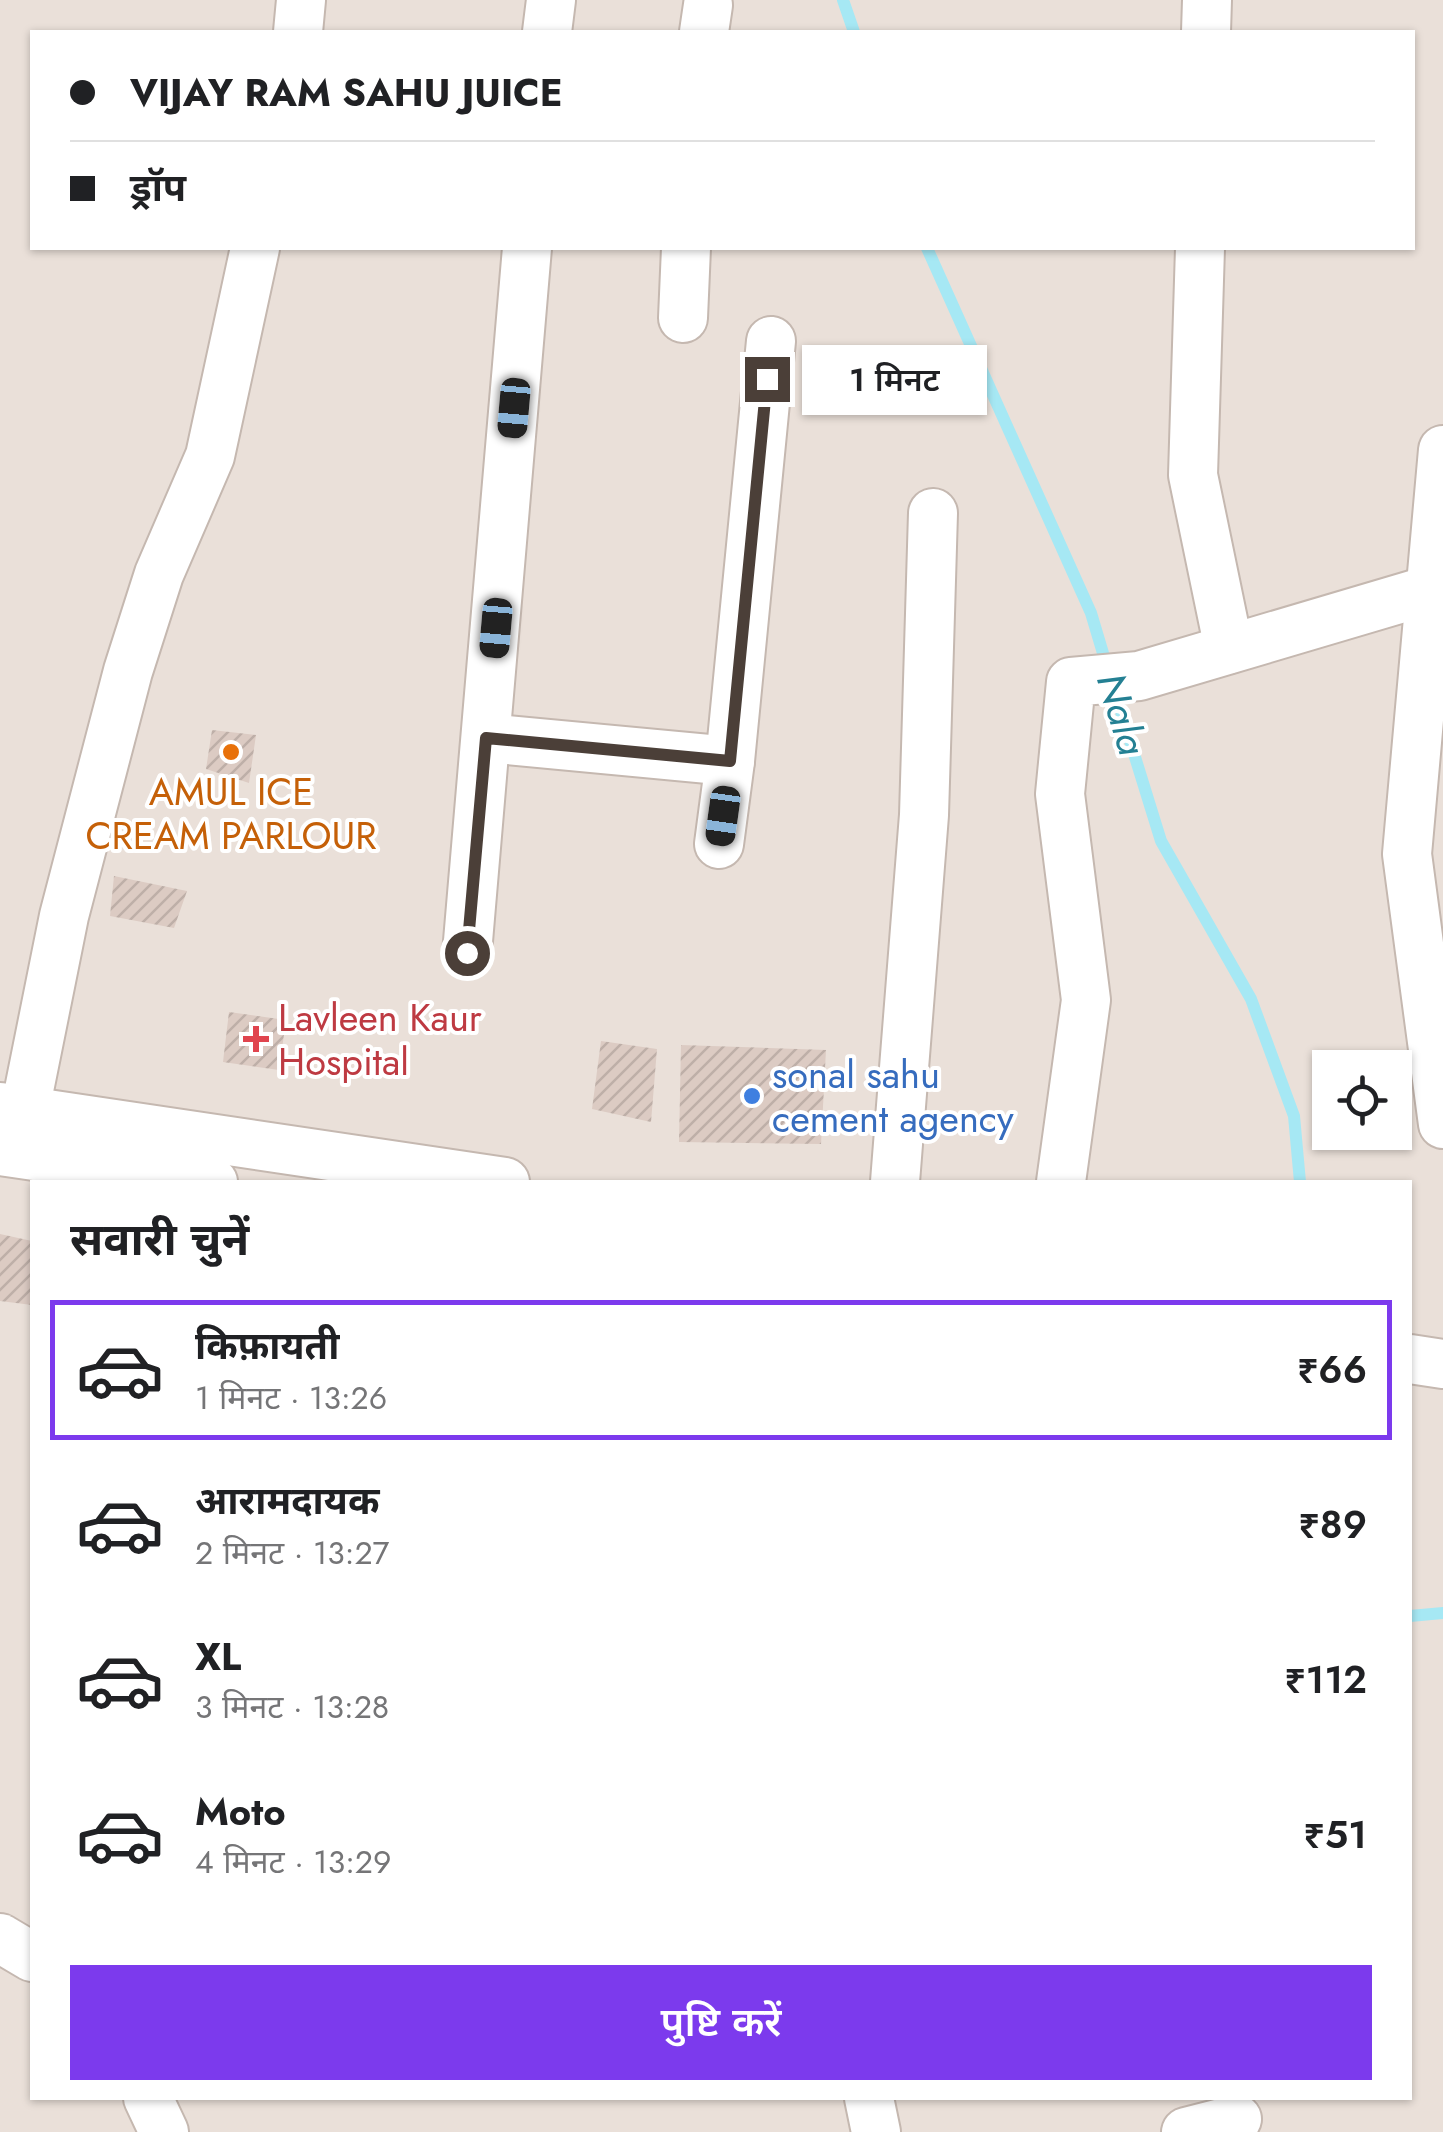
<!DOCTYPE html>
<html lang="hi">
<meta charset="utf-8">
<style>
:root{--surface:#fff;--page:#f6f6f6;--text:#202124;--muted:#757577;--line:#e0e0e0;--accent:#7c3aed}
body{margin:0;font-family:Jost,"Noto Sans Devanagari",sans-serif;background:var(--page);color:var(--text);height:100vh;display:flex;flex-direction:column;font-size:38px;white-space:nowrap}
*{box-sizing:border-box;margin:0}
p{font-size:32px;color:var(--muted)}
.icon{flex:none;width:55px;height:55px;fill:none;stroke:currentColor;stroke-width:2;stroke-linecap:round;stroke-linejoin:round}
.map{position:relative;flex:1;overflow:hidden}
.details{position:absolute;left:30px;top:1180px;width:1382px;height:920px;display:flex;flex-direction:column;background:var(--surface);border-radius:0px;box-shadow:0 2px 8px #0004}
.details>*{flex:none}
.top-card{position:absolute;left:30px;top:30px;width:1385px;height:220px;border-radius:0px;box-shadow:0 2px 8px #0004;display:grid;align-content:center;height:220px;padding:0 40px;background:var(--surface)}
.fabs{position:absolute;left:1312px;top:1050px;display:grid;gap:20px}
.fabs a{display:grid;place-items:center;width:100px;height:100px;border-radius:0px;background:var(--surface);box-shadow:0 2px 8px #0004;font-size:50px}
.end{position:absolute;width:45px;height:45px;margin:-22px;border:12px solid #4b3f38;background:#fff;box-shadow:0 0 0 5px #fff}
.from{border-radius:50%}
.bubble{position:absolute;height:70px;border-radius:0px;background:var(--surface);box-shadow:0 2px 8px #0004;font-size:32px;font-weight:600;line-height:70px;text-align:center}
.car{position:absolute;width:30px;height:60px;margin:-30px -15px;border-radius:12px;box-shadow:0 0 8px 2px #0007;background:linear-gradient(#222 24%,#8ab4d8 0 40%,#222 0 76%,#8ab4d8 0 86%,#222 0)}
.top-card b{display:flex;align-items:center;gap:35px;height:95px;font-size:38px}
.top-card b+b{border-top:2px solid var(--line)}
.top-card i{width:25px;height:25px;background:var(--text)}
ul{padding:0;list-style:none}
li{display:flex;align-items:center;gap:30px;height:140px;margin:0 20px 15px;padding:0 20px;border:5px solid transparent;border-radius:0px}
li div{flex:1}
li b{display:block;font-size:38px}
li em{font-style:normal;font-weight:600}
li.current{border-color:var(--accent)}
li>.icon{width:90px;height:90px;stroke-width:1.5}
h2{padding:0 40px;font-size:45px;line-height:120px}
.action{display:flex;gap:20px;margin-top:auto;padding:20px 40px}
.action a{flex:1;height:115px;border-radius:0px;background:var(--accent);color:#fff;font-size:40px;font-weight:600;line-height:115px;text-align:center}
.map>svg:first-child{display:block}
.residential{fill:#eae0d9;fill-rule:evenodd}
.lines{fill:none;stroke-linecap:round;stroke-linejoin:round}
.stream{stroke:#a6e8f4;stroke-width:12}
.building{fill:url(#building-hatch)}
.minor-casing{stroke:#c5b8b0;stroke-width:52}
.minor{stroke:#fff;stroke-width:48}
.route{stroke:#4b3f38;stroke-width:12}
.food-dot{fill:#e8710a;stroke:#fff;stroke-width:4}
.health-dot{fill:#e0444e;stroke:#fff;stroke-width:4}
.shop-dot{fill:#3f7fe0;stroke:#fff;stroke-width:4}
.labels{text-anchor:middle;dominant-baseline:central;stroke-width:8;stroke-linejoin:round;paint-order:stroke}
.food-label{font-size:38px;fill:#c56008;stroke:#fff}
.health-label{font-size:38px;fill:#be3a42;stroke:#fff;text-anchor:start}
.shop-label{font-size:38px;fill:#366cbe;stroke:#fff;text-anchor:start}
.water-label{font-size:40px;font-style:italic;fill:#248093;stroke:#fff}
</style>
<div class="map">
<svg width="1443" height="2132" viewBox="0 0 1443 2132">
<defs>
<pattern id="building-hatch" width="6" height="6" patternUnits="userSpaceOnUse" patternTransform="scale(2.5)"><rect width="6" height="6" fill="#dccbc3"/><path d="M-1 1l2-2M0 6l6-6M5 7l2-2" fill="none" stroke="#beafa8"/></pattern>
</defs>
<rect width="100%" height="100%" fill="#f6f0eb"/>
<path class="residential" d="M0,0H1443V2132H0ZM32,32H1412V248H32ZM1330,1068H1395V1132H1330ZM32,1182H1410V2098H32Z"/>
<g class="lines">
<g class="stream">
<polyline points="843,0 854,32"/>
<polyline points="927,248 1091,613 1108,670"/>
<polyline points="1114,689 1161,841 1251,999 1294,1116 1300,1182"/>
<polyline points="1410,1616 1443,1613"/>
</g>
</g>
<g class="building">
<polygon points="212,730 256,735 249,783 206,769"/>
<polygon points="114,876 187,891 174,928 110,916"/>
<polygon points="229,1012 286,1020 279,1070 223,1062"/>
<polygon points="601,1041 657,1049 651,1122 592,1109"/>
<polygon points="681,1045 826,1050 821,1144 679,1142"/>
<polygon points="0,1234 32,1241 32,1305 0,1301"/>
</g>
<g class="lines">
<g class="minor-casing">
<g id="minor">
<polyline points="298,32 301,0"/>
<polyline points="547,32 551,0"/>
<polyline points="704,32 708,5"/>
<polyline points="1206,32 1207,0"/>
<polyline points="1200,248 1193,475 1229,649"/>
<polyline points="683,318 686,248"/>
<polyline points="1443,450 1407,854 1443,1124"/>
<polyline points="486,738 730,761"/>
<polyline points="719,844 730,761 771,341"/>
<polyline points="467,953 527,248"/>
<polyline points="0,1107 505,1182"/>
<polyline points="25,1110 64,916 128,671 159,574 210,456 255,248"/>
<polyline points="0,1151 213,1182"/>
<polyline points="895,1182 924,815 933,513"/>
<polyline points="1061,1182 1086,1000 1060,794 1071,682 1139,676 1443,586"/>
<polyline points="1410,1359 1443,1364"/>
<polyline points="0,1938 32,1957"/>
<polyline points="148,2098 164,2132"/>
<polyline points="869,2098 876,2132"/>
<polyline points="1186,2132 1237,2119"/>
</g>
</g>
<use href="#minor" class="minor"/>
</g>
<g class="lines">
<polyline class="route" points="467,953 486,738 730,761 767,379"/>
</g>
<circle class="food-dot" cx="231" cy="752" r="10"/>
<path class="health-dot" d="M251 1024h10v10h10v10h-10v10h-10v-10h-10v-10h10z"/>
<circle class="shop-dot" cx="752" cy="1096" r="10"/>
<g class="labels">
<g class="food-label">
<text x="231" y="791">AMUL ICE<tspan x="231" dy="44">CREAM PARLOUR</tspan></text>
</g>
<g class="health-label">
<text x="278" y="1017">Lavleen Kaur<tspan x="278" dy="44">Hospital</tspan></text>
</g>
<g class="shop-label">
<text x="772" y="1074">sonal sahu<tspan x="772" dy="44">cement agency</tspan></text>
</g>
<g class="water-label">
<text transform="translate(1122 714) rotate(73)">Nala</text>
</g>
</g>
</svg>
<div class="fabs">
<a><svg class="icon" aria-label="locate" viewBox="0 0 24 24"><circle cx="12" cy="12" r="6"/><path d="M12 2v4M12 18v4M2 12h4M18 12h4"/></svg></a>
</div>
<i class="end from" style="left:467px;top:953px"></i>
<i class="end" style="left:767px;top:379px"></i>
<div class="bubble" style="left:802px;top:345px;width:185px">1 मिनट</div>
<i class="car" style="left:514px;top:408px;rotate:185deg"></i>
<i class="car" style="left:496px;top:628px;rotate:185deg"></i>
<i class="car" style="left:723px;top:816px;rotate:188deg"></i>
<div class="top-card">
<b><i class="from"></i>VIJAY RAM SAHU JUICE</b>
<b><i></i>ड्रॉप</b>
</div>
<section class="details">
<h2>सवारी चुनें</h2>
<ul>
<li class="current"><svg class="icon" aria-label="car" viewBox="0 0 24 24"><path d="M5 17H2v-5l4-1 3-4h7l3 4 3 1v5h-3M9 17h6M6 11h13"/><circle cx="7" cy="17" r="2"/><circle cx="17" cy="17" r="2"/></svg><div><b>किफ़ायती</b><p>1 मिनट · 13:26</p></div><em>₹66</em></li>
<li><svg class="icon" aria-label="car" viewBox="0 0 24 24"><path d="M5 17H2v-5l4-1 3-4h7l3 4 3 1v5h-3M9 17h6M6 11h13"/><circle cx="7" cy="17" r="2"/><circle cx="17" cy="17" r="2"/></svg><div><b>आरामदायक</b><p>2 मिनट · 13:27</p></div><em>₹89</em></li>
<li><svg class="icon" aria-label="car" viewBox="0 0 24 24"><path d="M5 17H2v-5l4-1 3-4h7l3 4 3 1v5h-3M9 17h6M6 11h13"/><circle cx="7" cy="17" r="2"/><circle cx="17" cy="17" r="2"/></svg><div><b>XL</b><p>3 मिनट · 13:28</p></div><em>₹112</em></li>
<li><svg class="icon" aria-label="car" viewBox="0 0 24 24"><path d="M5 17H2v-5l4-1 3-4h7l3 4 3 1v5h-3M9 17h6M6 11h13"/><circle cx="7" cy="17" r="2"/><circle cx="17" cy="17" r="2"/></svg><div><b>Moto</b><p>4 मिनट · 13:29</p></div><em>₹51</em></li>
</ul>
<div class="action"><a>पुष्टि करें</a></div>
</section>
</div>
